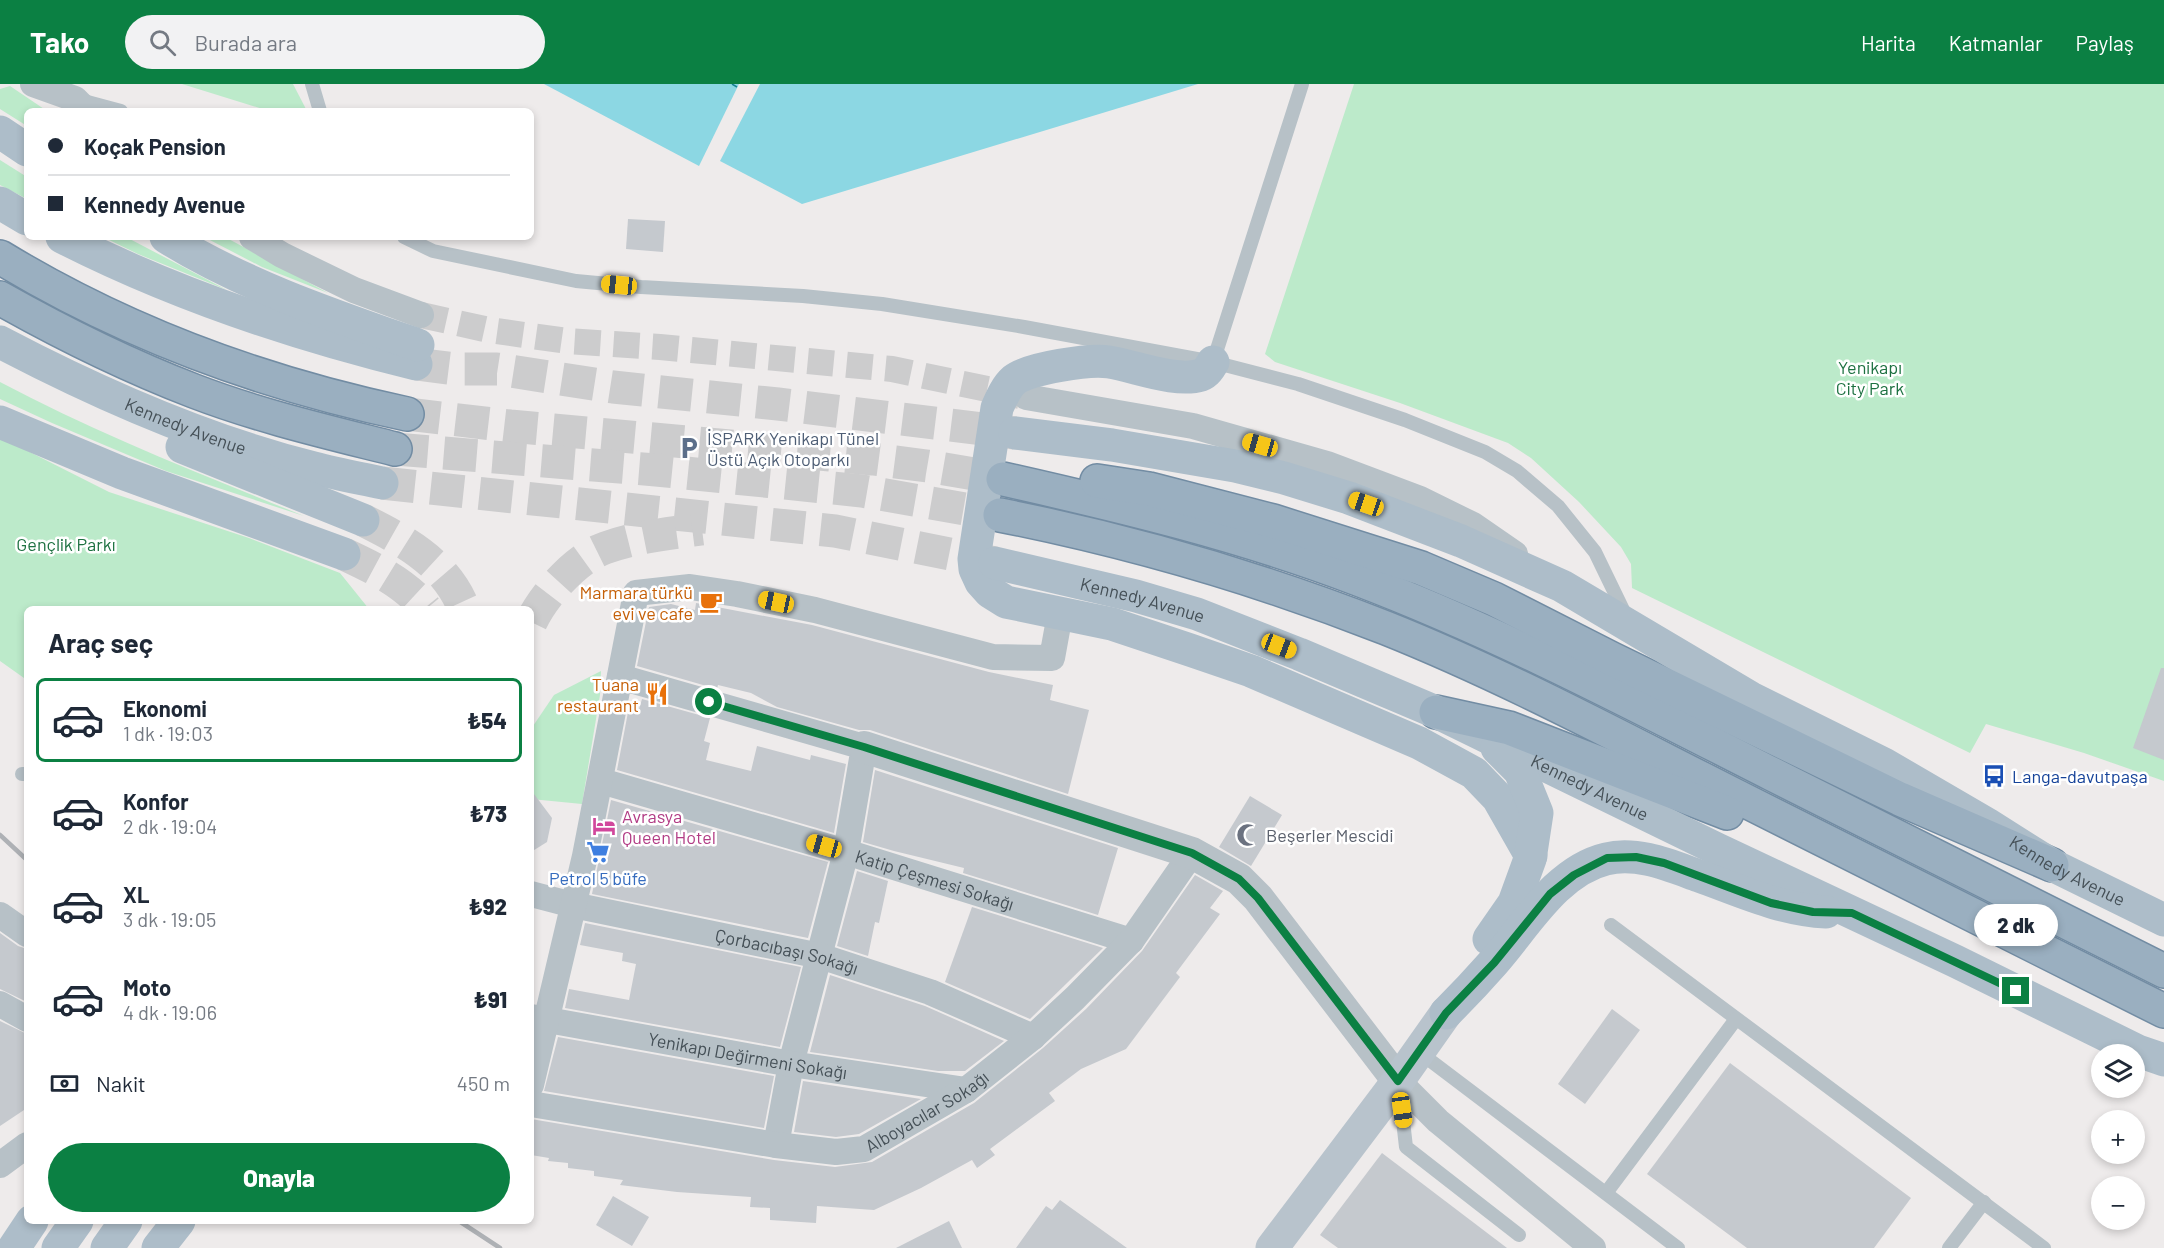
<!DOCTYPE html>
<html lang="tr">
<meta charset="utf-8">
<style>
:root{--surface:#fff;--page:#f2f2f3;--text:#1f2937;--muted:#747a83;--line:#e0e1e3;--accent:#0b8043}
body{margin:0;font-family:Barlow,sans-serif;background:var(--page);color:var(--text);height:100vh;display:flex;flex-direction:column;font-size:22px;white-space:nowrap}
*{box-sizing:border-box;margin:0}
p{font-size:20px;color:var(--muted)}
.icon{flex:none;width:33px;height:33px;fill:none;stroke:currentColor;stroke-width:2;stroke-linecap:round;stroke-linejoin:round}
.map{position:relative;flex:1;overflow:hidden}
.drawer{position:absolute;left:24px;top:522px;width:510px;height:618px;display:flex;flex-direction:column;background:var(--surface);border-radius:9px;box-shadow:0 3px 9px #0003}
.drawer>*{flex:none}
.hud{position:absolute;left:24px;top:24px;width:510px;height:132px;border-radius:9px;box-shadow:0 3px 9px #0003;display:grid;align-content:center;height:132px;padding:0 24px;background:var(--surface)}
.fabs{position:absolute;left:2091px;top:960px;display:grid;gap:12px}
.fabs a{display:grid;place-items:center;width:54px;height:54px;border-radius:50%;background:var(--surface);box-shadow:0 3px 9px #0003;font-size:30px}
.end{position:absolute;width:27px;height:27px;margin:-14px;border:8px solid #0b8043;background:#fff;box-shadow:0 0 0 3px #fff}
.from{border-radius:50%}
.bubble{position:absolute;height:42px;border-radius:21px;background:var(--surface);box-shadow:0 3px 9px #0003;font-size:20px;font-weight:800;line-height:42px;text-align:center}
.car{position:absolute;width:18px;height:36px;margin:-18px -9px;border-radius:8px;box-shadow:0 0 4px 2px #0007;background:linear-gradient(#f5c518 24%,#345 0 40%,#f5c518 0 76%,#345 0 86%,#f5c518 0)}
.hud b{display:flex;align-items:center;gap:21px;height:57px;font-size:22px}
.hud b+b{border-top:2px solid var(--line)}
.hud i{width:15px;height:15px;background:var(--text)}
ul{padding:0;list-style:none}
li{display:flex;align-items:center;gap:18px;height:84px;margin:0 12px 9px;padding:0 12px;border:3px solid transparent;border-radius:9px}
li div{flex:1}
li b{display:block;font-size:22px}
li em{font-style:normal;font-weight:800}
li.on{border-color:var(--accent)}
li>.icon{width:54px;height:54px;stroke-width:1.5}
h2{padding:0 24px;font-size:27px;line-height:72px}
.pay{display:flex;align-items:center;gap:15px;height:66px;padding:0 24px;font-size:22px}
.pay p{margin-inline-start:auto}
.primary-button{display:flex;gap:12px;margin-top:auto;padding:12px 24px}
.primary-button a{flex:1;height:69px;border-radius:36px;background:var(--accent);color:#fff;font-size:24px;font-weight:800;line-height:69px;text-align:center}
header{display:flex;align-items:center;gap:36px;box-sizing:border-box;height:84px;padding:0 30px;background:var(--accent);color:#fff}
header strong{font-size:28px}
nav{display:flex;gap:33px;margin-inline-start:auto;font-size:21px}
.search{width:420px;height:54px;background:var(--page);display:flex;align-items:center;gap:15px;box-sizing:border-box;padding:0 21px;border-radius:33px;color:var(--muted);font-size:22px}
.map>svg:first-child{display:block}
.green{fill:#bceaca}
.water{fill:#8cd7e3}
.lines{fill:none;stroke-linecap:round;stroke-linejoin:round}
.ferry{stroke:#178091;stroke-width:1.5;stroke-dasharray:8 6;stroke-linecap:butt}
.building{fill:#c5c9ce}
.minor-tunnel{stroke:#cccccd;stroke-width:26;stroke-dasharray:26 13;stroke-linecap:butt}
.primary-tunnel{stroke:#cccccd;stroke-width:33;stroke-dasharray:33 16;stroke-linecap:butt}
.trunk-tunnel{stroke:#cccccd;stroke-width:33;stroke-dasharray:33 16;stroke-linecap:butt}
.trunk-casing{stroke:#728ca3;stroke-width:36}
.service{stroke:#b7c1c7;stroke-width:14}
.minor{stroke:#b7c1c7;stroke-width:26}
.tertiary{stroke:#b7c1c7;stroke-width:32}
.secondary{stroke:#b8c3cc;stroke-width:33}
.primary{stroke:#adbdc9;stroke-width:33}
.trunk{stroke:#9aafc0;stroke-width:33}
.rail{stroke:#aeb1b5;stroke-width:4.5}
.route{stroke:#0b8043;stroke-width:8}
.labels{text-anchor:middle;dominant-baseline:central;stroke-width:5;stroke-linejoin:round;paint-order:stroke}
.park-label{font-size:18px;fill:#1d7141;stroke:#fff}
.street-label{font-size:18px;fill:#455057;stroke:#fff}
.service-label{font-size:18px;fill:#4e5e75;stroke:#fff;text-anchor:start}
.food-label{font-size:18px;fill:#c56008;stroke:#fff;text-anchor:end}
.transit-label{font-size:18px;fill:#164399;stroke:#fff;text-anchor:start}
.hotel-label{font-size:18px;fill:#b23c85;stroke:#fff;text-anchor:start}
.worship-label{font-size:18px;fill:#5b616d;stroke:#fff;text-anchor:start}
.shop-label{font-size:18px;fill:#366cbe;stroke:#fff}
</style>
<header>
<strong>Tako</strong>
<div class="search"><svg class="icon" aria-label="search" viewBox="0 0 24 24"><circle cx="10" cy="10" r="6"/><path d="M15 15l6 6"/></svg>Burada ara</div>
<nav><a>Harita</a><a>Katmanlar</a><a>Paylaş</a></nav>
</header>
<div class="map">
<svg width="2164" height="1164" viewBox="0 0 2164 1164">
<rect width="100%" height="100%" fill="#eeebeb"/>
<g class="green">
<polygon points="182,0 293,0 307,27 269,27"/>
<polygon points="1354,0 2164,0 2164,697 2084,669 1986,640 1970,669 1632,504 1631,480 1621,463 1579,418 1531,374 1508,359 1400,319 1275,278 1265,270"/>
<polygon points="10,2 47,27 27,27 27,42 0,25 0,5"/>
<polygon points="0,76 27,93 27,115 0,101"/>
<polygon points="103,153 126,153 227,206 138,170"/>
<polygon points="204,153 225,153 328,209 262,183"/>
<path d="M0,298C98,350 201,390 304,432L166,387L52,339L0,315Z"/>
<polygon points="0,353 109,408 249,454 340,489 369,525 27,525 27,595 24,594 0,577"/>
<polygon points="601,587 600,611 582,720 531,715 531,645 554,611"/>
</g>
<g class="water">
<polygon points="544,0 739,0 699,82"/>
<polygon points="760,0 1198,0 802,120 720,77"/>
</g>
<g class="lines">
<polyline class="ferry" points="732,0 737,3"/>
</g>
<g class="building">
<polygon points="628,135 665,137 663,168 626,165"/>
<polygon points="696,519 812,541 989,588 1053,601 1050,616 1089,626 1068,710 870,646 859,646 777,623 751,609 718,601 717,605 637,582 649,523 671,520 695,526"/>
<polygon points="2161,584 2164,584 2164,676 2133,664"/>
<polygon points="642,615 710,634 704,657 710,659 706,676 751,687 757,662 810,676 811,671 846,680 834,749 617,686 629,623 639,625"/>
<polygon points="875,686 1118,764 1098,831 963,789 964,784 894,767 863,758"/>
<polygon points="531,706 552,734 547,758 531,768"/>
<polygon points="1250,712 1282,731 1251,782 1219,763"/>
<polygon points="611,716 828,778 808,854 592,810"/>
<polygon points="857,787 888,797 879,839 875,838 868,872 837,862"/>
<polygon points="1195,791 1223,807 1210,824 1220,830 1176,889 1180,893 1126,965 1081,985 1049,1009 1055,1017 990,1065 995,1071 977,1084 972,1076 921,1104 874,1126 817,1122 816,1139 770,1136 770,1124 750,1123 751,1113 677,1108 620,1101 623,1096 594,1092 594,1087 568,1084 568,1079 548,1077 549,1074 531,1071 531,1035 774,1076 835,1083 872,1078 974,1019 1043,964 1086,925 1142,867"/>
<polygon points="972,823 1097,862 1103,864 1030,935 945,898"/>
<polygon points="585,839 801,883 780,963 565,924 569,905 629,916 636,880 622,877 623,869 580,861"/>
<polygon points="0,849 18,862 27,865 27,918 0,905"/>
<polygon points="830,891 925,922 1004,957 965,987 938,987 810,968"/>
<polygon points="1612,925 1640,946 1585,1020 1558,1000"/>
<polygon points="0,937 27,950 27,1024 0,1042"/>
<polygon points="558,953 774,992 764,1044 544,1007"/>
<polygon points="1730,979 1911,1114 1874,1164 1747,1164 1647,1090"/>
<polygon points="803,997 921,1015 859,1050 836,1053 794,1048"/>
<polygon points="1382,1069 1507,1164 1338,1164 1320,1151"/>
<polygon points="613,1112 649,1133 632,1162 596,1141"/>
<polygon points="1060,1116 1127,1164 1016,1164 1046,1122 1052,1126"/>
<polygon points="949,1137 962,1164 896,1164"/>
</g>
<g class="lines">
<polyline class="minor-tunnel" points="421,231 489,246 567,257 660,263 892,285 1020,312"/>
<g class="primary-tunnel">
<polyline points="416,280 456,285 497,285 613,303 778,320 1015,349"/>
<polyline points="382,399 835,447 995,479"/>
<path d="M363,436C405,457 446,479 464,525"/>
<path d="M344,470C374,484 405,499 426,525"/>
<path d="M531,538C544,511 576,474 605,464C636,453 670,449 702,445"/>
</g>
<g class="trunk-tunnel">
<polyline points="407,330 510,342 873,375 927,382 1003,395"/>
<polyline points="395,365 656,386 862,407 1000,431"/>
</g>
<g class="trunk-casing">
<g id="trunk">
<path d="M0,173C125,249 265,300 407,330"/>
<path d="M0,214C62,249 127,281 194,307C259,332 328,348 395,365"/>
<path d="M1003,395C1123,422 1243,451 1358,495C1500,549 1636,621 1772,690C1902,756 2033,821 2164,887"/>
<polyline points="1097,397 1149,405 1273,437 1421,484 1494,515 1612,575 1900,715 2052,781"/>
<path d="M1000,431C1131,457 1261,495 1386,544C1506,592 1621,654 1736,712C1879,784 2022,855 2164,927"/>
<polyline points="1436,628 1509,644 1727,729"/>
</g>
</g>
<g class="service">
<polyline points="312,0 320,27"/>
<polyline points="80,16 121,27"/>
<polyline points="404,153 433,167 576,197 641,203 803,212 882,220 1024,243 1213,278 1298,300 1405,336 1485,368 1517,387 1558,422 1595,468 1626,532"/>
<polyline points="1213,278 1302,0"/>
<polyline points="22,690 27,690"/>
<polyline points="1611,841 2044,1164"/>
<polyline points="1419,968 1678,1164"/>
<polyline points="1399,1002 1406,1063 1519,1151"/>
<polyline points="1606,1109 1736,935"/>
<polyline points="1949,1164 1984,1118"/>
</g>
<g class="minor">
<polyline points="33,0 75,15 87,27"/>
<polyline points="252,153 282,171 354,206 421,231"/>
<polyline points="1026,313 1193,342 1327,380 1420,415 1473,441 1515,470"/>
<polyline points="620,593 864,663 846,768 791,980 776,1061"/>
<path id="s1" d="M601,697L846,768L1131,857"/>
<path id="s2" d="M531,810L573,821L820,872L930,908L1033,953"/>
<polyline points="0,831 27,850"/>
<polyline points="0,920 27,935"/>
<path id="s3" d="M531,933L791,980L966,1006"/>
<polyline points="1398,997 1438,1037 1593,1164"/>
<polyline points="531,1001 585,772 636,509 690,503 737,510 815,526 993,573 1052,574 1060,530"/>
<path id="s4" d="M531,1020L776,1061L836,1068L864,1065L966,1006L1033,953L1075,914L1131,857L1192,769"/>
<polyline points="0,1081 27,1061"/>
</g>
<polyline class="tertiary" points="864,663 1192,769 1239,795 1258,814 1398,997"/>
<polyline class="secondary" points="1272,1164 1398,997 1446,929"/>
<g class="primary">
<polyline points="0,48 27,66"/>
<polyline points="0,119 27,135"/>
<path d="M62,153C176,211 293,250 416,280"/>
<path d="M166,153C243,201 332,231 418,261"/>
<path id="s5" d="M0,258C99,310 206,357 314,384C337,390 359,394 382,399"/>
<path d="M1213,278C1210,283 1207,289 1201,291C1176,299 1135,282 1109,278C1090,275 1029,284 1014,296C1006,303 1001,315 997,324L974,475L975,485L981,498L990,508L1006,518L1112,540L1190,566L1251,587L1419,659L1474,689L1498,714L1531,772"/>
<polyline points="0,338 122,389 344,470"/>
<path id="s6" d="M1015,349L1112,361L1235,382L1284,394L1349,414L1461,457L1562,502L1751,614L1884,680L1987,740L2052,781L2164,836"/>
<polyline points="182,363 363,436"/>
<path id="s7" d="M995,479L1136,512L1197,530L1299,570L1384,606L1436,628L1717,765L1955,877L2138,967L2164,976"/>
<polyline points="1489,855 1514,819 1530,775 1537,729 1520,687 1497,664"/>
<path d="M1446,929C1462,913 1478,896 1493,879C1525,843 1556,787 1606,775C1637,767 1671,782 1699,792C1741,807 1781,826 1826,828"/>
<polyline points="14,1164 32,1137"/>
<polyline points="58,1164 77,1137"/>
<polyline points="107,1164 126,1137"/>
<polyline points="158,1164 179,1137"/>
</g>
<use href="#trunk" class="trunk"/>
<g class="rail">
<polyline points="0,751 27,776"/>
<polyline points="459,1137 500,1164"/>
</g>
</g>
<g class="lines">
<polyline class="route" points="709,618 864,663 1192,769 1239,795 1258,814 1398,997 1446,929 1494,879 1550,810 1574,791 1607,774 1636,773 1664,779 1771,819 1813,828 1852,829 2016,907"/>
</g>
<defs>
<g id="parking-bare" transform="scale(1.8)"><path d="M-3.5-5.5H1a3.5 3.5 0 0 1 0 7H-1V5.5H-3.5ZM-1-3.4V-.6H.8a1.4 1.4 0 0 0 0-2.8Z" fill="#5c6f8a" stroke="#fff" stroke-width="2.5" paint-order="stroke"/></g>
<g id="cafe-bare" transform="scale(1.8)"><path d="M-5.5-4.5H6V0H3Q3 3.5 0 3.5H-2.5Q-5.5 3.5-5.5 0ZM3-3.2v2h1.7v-2ZM-6 4.5H4V6H-6Z" fill="#e8710a" stroke="#fff" stroke-width="2.5" paint-order="stroke"/></g>
<g id="restaurant-bare" transform="scale(1.8)"><path d="M-5-6h1v4h1v-4h1v4h1v-4h1v5L-1.5 .5V6h-2V.5L-5-1ZM5-6V6H3V1.5H1.5Q1.5-4 5-6Z" fill="#e8710a" stroke="#fff" stroke-width="2.5" paint-order="stroke"/></g>
<g id="bus-bare" transform="scale(1.8)"><path d="M-5-6H5V4H4V6H2V4H-2V6H-4V4H-5ZM-3.5-4V0h7V-4ZM-3.5 1.2v1.5H-2V1.2ZM2 1.2v1.5H3.5V1.2Z" fill="#1a4fb4" stroke="#fff" stroke-width="2.5" paint-order="stroke"/></g>
<g id="hotel-bare" transform="scale(1.8)"><path d="M-6-4.5h1.5V1H6V5H4.5V3h-9V5H-6ZM-4 0a1.8 1.8 0 1 1 3.6 0ZM.5 0V-2.5h3Q6-2.5 6 0Z" fill="#d1479c" stroke="#fff" stroke-width="2.5" paint-order="stroke"/></g>
<g id="mosque-bare" transform="scale(1.8)"><path d="M3.5-4.9A6 6 0 1 0 3.5 4.9A5 5 0 1 1 3.5-4.9Z" fill="#6b7280" stroke="#fff" stroke-width="2.5" paint-order="stroke"/></g>
<g id="supermarket-bare" transform="scale(1.8)"><path d="M-6-5.5h2.5l.6 2H6L4.5 2H-2.5L-4.4-4H-6ZM-1.5 3.2a1.3 1.3 0 1 0 .1 0ZM3 3.2a1.3 1.3 0 1 0 .1 0Z" fill="#3f7fe0" stroke="#fff" stroke-width="2.5" paint-order="stroke"/></g>
</defs>
<g fill-rule="evenodd">
<use href="#parking-bare" x="689" y="364"/>
<use href="#cafe-bare" x="711" y="518"/>
<use href="#restaurant-bare" x="657" y="610"/>
<use href="#bus-bare" x="1994" y="692"/>
<use href="#hotel-bare" x="604" y="742"/>
<use href="#mosque-bare" x="1248" y="751"/>
<use href="#supermarket-bare" x="598" y="768"/>
</g>
<g class="labels">
<g class="park-label">
<text x="1870" y="283">Yenikapı<tspan x="1870" dy="21">City Park</tspan></text>
<text x="66" y="460">Gençlik Parkı</text>
</g>
<g class="street-label">
<text stroke="none"><textPath href="#s5" startOffset="204">Kennedy Avenue</textPath></text>
<text stroke="none"><textPath href="#s7" startOffset="152">Kennedy Avenue</textPath></text>
<text stroke="none"><textPath href="#s7" startOffset="638">Kennedy Avenue</textPath></text>
<text stroke="none"><textPath href="#s6" startOffset="1152">Kennedy Avenue</textPath></text>
<text stroke="none"><textPath href="#s1" startOffset="348">Katip Çeşmesi Sokağı</textPath></text>
<text stroke="none"><textPath href="#s2" startOffset="262">Çorbacıbaşı Sokağı</textPath></text>
<text stroke="none"><textPath href="#s3" startOffset="220">Yenikapı Değirmeni Sokağı</textPath></text>
<text stroke="none"><textPath href="#s4" startOffset="410">Alboyacılar Sokağı</textPath></text>
</g>
<g class="service-label">
<text x="707" y="354">İSPARK Yenikapı Tünel<tspan x="707" dy="21">Üstü Açık Otoparkı</tspan></text>
</g>
<g class="food-label">
<text x="693" y="508">Marmara türkü<tspan x="693" dy="21">evi ve cafe</tspan></text>
<text x="639" y="600">Tuana<tspan x="639" dy="21">restaurant</tspan></text>
</g>
<g class="transit-label">
<text x="2012" y="692">Langa-davutpaşa</text>
</g>
<g class="hotel-label">
<text x="622" y="732">Avrasya<tspan x="622" dy="21">Queen Hotel</tspan></text>
</g>
<g class="worship-label">
<text x="1266" y="751">Beşerler Mescidi</text>
</g>
<g class="shop-label">
<text x="598" y="794">Petrol 5 büfe</text>
</g>
</g>
</svg>
<div class="fabs">
<a><svg class="icon" aria-label="layers" viewBox="0 0 24 24"><path d="M12 4l9 5-9 5-9-5zM3 14l9 5 9-5"/></svg></a>
<a>+</a>
<a>−</a>
</div>
<i class="end from" style="left:709px;top:618px"></i>
<i class="end" style="left:2016px;top:907px"></i>
<div class="bubble" style="left:1974px;top:820px;width:84px">2 dk</div>
<i class="car" style="left:619px;top:201px;rotate:276deg"></i>
<i class="car" style="left:1260px;top:361px;rotate:286deg"></i>
<i class="car" style="left:1366px;top:420px;rotate:289deg"></i>
<i class="car" style="left:776px;top:518px;rotate:282deg"></i>
<i class="car" style="left:1279px;top:562px;rotate:111deg"></i>
<i class="car" style="left:824px;top:762px;rotate:286deg"></i>
<i class="car" style="left:1402px;top:1026px;rotate:172deg"></i>
<div class="hud">
<b><i class="from"></i>Koçak Pension</b>
<b><i></i>Kennedy Avenue</b>
</div>
<section class="drawer">
<h2>Araç seç</h2>
<ul>
<li class="on"><svg class="icon" aria-label="car" viewBox="0 0 24 24"><path d="M5 17H2v-5l4-1 3-4h7l3 4 3 1v5h-3M9 17h6M6 11h13"/><circle cx="7" cy="17" r="2"/><circle cx="17" cy="17" r="2"/></svg><div><b>Ekonomi</b><p>1 dk · 19:03</p></div><em>₺54</em></li>
<li><svg class="icon" aria-label="car" viewBox="0 0 24 24"><path d="M5 17H2v-5l4-1 3-4h7l3 4 3 1v5h-3M9 17h6M6 11h13"/><circle cx="7" cy="17" r="2"/><circle cx="17" cy="17" r="2"/></svg><div><b>Konfor</b><p>2 dk · 19:04</p></div><em>₺73</em></li>
<li><svg class="icon" aria-label="car" viewBox="0 0 24 24"><path d="M5 17H2v-5l4-1 3-4h7l3 4 3 1v5h-3M9 17h6M6 11h13"/><circle cx="7" cy="17" r="2"/><circle cx="17" cy="17" r="2"/></svg><div><b>XL</b><p>3 dk · 19:05</p></div><em>₺92</em></li>
<li><svg class="icon" aria-label="car" viewBox="0 0 24 24"><path d="M5 17H2v-5l4-1 3-4h7l3 4 3 1v5h-3M9 17h6M6 11h13"/><circle cx="7" cy="17" r="2"/><circle cx="17" cy="17" r="2"/></svg><div><b>Moto</b><p>4 dk · 19:06</p></div><em>₺91</em></li>
</ul>
<div class="pay"><svg class="icon" aria-label="cash" viewBox="0 0 24 24"><path d="M3 7h18v10H3z"/><circle cx="12" cy="12" r="2"/></svg>Nakit<p>450 m</p></div>
<div class="primary-button"><a>Onayla</a></div>
</section>
</div>
